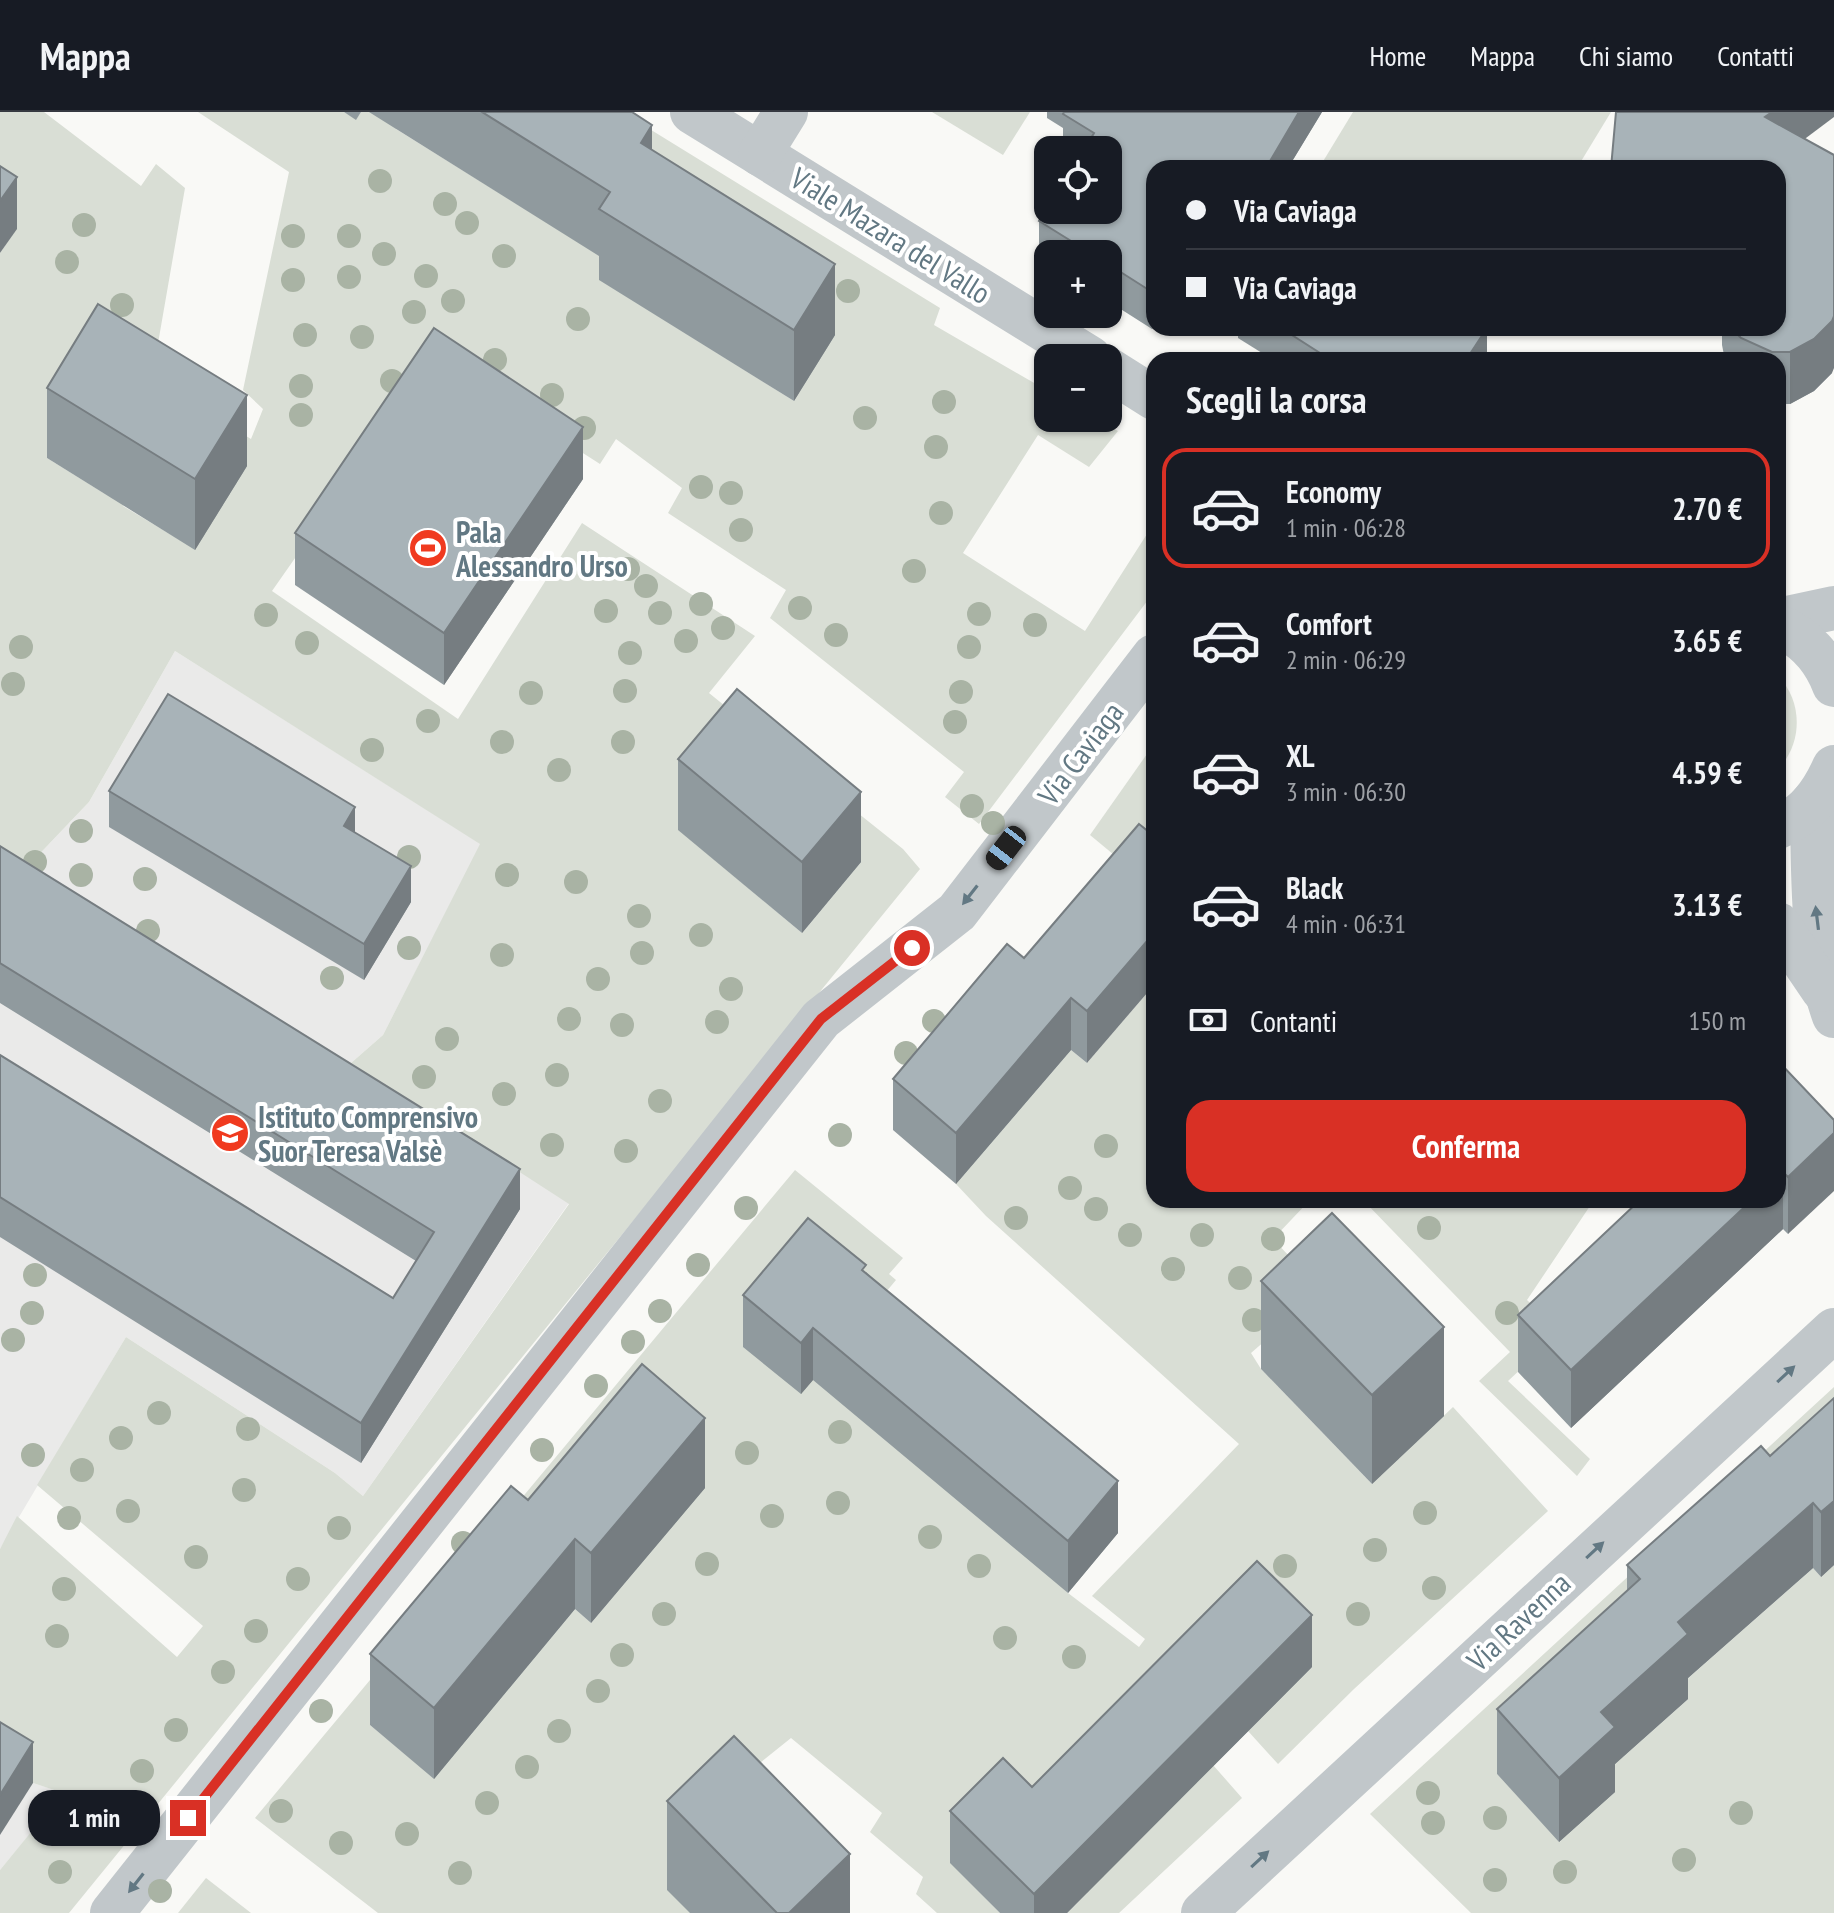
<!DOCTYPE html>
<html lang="it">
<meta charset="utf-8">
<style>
:root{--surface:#171b24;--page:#242831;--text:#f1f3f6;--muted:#9ea1a6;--line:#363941;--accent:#d93025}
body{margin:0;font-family:"PT Sans Narrow",sans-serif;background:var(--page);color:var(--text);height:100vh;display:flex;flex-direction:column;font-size:30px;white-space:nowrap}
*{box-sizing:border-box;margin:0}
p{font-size:26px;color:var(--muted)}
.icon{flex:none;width:44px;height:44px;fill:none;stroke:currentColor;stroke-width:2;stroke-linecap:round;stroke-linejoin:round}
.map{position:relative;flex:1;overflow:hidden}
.side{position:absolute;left:1146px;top:240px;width:640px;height:856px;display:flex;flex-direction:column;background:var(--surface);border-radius:24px;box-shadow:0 2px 6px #0004}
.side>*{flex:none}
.guide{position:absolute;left:1146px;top:48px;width:640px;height:176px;border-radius:24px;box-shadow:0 2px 6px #0004;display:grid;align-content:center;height:176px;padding:0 40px;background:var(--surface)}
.controls{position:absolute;left:1034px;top:24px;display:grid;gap:16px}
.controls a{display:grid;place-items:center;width:88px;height:88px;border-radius:16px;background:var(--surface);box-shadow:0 2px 6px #0004;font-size:40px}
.end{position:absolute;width:36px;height:36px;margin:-18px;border:10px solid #d93025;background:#fff;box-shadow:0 0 0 4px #fff}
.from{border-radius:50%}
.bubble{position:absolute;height:56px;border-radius:24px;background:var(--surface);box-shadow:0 2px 6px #0004;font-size:26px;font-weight:600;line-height:56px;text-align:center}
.car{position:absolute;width:24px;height:48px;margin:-24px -12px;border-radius:10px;box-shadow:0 0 6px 2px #0007;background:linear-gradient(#222 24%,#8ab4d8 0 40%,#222 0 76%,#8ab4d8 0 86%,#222 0)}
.guide b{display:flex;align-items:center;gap:28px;height:76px;font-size:30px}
.guide b+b{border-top:2px solid var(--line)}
.guide i{width:20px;height:20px;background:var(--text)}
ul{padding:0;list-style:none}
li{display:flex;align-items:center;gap:24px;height:120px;margin:0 16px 12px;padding:0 24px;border:4px solid transparent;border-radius:24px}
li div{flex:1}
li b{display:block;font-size:30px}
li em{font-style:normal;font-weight:600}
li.active{border-color:var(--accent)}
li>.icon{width:72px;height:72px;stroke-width:1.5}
h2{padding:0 40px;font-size:36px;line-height:96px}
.pay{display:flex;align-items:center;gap:20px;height:88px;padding:0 40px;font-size:30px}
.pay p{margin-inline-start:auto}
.button{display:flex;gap:16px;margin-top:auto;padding:16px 40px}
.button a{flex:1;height:92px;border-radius:24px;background:var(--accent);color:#fff;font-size:32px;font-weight:600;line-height:92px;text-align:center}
header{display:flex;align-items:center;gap:48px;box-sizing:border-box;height:112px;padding:0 40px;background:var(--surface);border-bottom:2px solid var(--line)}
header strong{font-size:38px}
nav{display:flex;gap:44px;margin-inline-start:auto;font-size:28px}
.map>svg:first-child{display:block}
.built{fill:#eaeae9}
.green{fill:#d9ded5;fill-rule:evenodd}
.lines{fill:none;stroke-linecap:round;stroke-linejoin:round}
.minor{stroke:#c1c7ca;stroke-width:44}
.tree{fill:#a9b3a4}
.wall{fill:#909a9e}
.shaded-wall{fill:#767d81}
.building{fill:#a8b3b8;stroke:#767d81;stroke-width:2}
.oneway{fill:#627883}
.route{stroke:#d93025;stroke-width:10}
.labels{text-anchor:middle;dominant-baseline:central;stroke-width:8;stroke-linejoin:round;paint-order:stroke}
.street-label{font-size:30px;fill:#627883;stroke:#fff}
.poi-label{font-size:30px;font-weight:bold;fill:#627883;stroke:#fff;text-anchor:start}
</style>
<header>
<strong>Mappa</strong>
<nav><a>Home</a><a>Mappa</a><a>Chi siamo</a><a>Contatti</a></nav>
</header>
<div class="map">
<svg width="1834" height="1801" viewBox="0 0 1834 1801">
<rect width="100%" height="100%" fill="#f9f9f6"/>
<g class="built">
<polygon points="175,539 481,732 383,923 351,951 569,1091 363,1384 335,1361 126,1225 0,1437 0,737 29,753 89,690"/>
<polygon points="0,1651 33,1671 64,1681 0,1758"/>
</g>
<g class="green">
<path d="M0,0H44L141,74L156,52L185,76L152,266L251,327L263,297L243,278L289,60L198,0H344L356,7L361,0H407L396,17L610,150L600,168L794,289L835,222L641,101L652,83L518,0H622L940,196L934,213L1048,279V306H1095L1118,319L1089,355L1038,323L963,441L1085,519L1154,411V480L979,712L945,685L964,660L770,506L786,478L668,401L682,376L616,327L600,352L435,246L272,479L458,607L582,411L755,524L709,581L788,645L765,671L737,648L679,718L802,821L861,750L785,687L809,662L903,737L920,757L69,1801H0V1758L63,1681L33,1671L0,1651V1437L17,1404L177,1545L203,1514L37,1373L126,1225L335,1361L363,1384L569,1092L351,951L383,923L480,732L175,539L89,690L29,753L0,737V141L16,117L0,106ZM99,263L159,300L152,313L168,323L176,311L246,354L195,437L123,394L131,380L115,370L107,383L47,346Z"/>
<polygon points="932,0 1030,0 1003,43"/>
<polygon points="1353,0 1611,0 1577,56 1319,56"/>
<path d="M1778,564C1803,589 1803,632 1778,657Z"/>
<polygon points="1154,632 1154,776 1090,723"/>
<path d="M1154,873V1088H1310L1273,1127L1322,1179L1251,1241L1261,1257L1372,1372L1453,1295L1548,1399L1354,1577L1278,1652L1248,1619L1312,1554L951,1751L1000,1801H937L916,1782L923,1765L870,1720L882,1701L791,1626L720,1683L690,1801H378L255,1706L795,1058L903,1146L889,1162L896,1168L826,1252L1068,1481L1139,1535L1145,1527L1092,1484L1239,1332L986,1104L956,1072L1071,938L1087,951ZM704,1376L591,1511L575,1497L434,1666L370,1613Z"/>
<polygon points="1363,1088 1594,1088 1527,1188 1561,1220 1508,1269 1590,1347 1577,1364 1479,1269 1510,1240"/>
<polygon points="1834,1275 1834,1353 1497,1662 1560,1730 1592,1655 1623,1645 1688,1587 1678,1575 1813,1456 1821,1465 1834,1453 1834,1801 1471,1801 1370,1702"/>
<polygon points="1213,1653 1242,1686 1119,1801 1067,1801 1087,1781 1065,1759"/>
<polygon points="206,1766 251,1801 178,1801"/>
</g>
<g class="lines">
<g class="minor">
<polyline points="692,0 1090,246"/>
<polyline points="760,42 786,0"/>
<polyline points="1108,257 1154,286"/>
<polyline points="1778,508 1834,496"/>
<path d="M1778,514C1805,525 1824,547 1834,573"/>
<path d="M1812,691C1813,758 1811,841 1834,904"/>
<path d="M1778,715C1806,704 1822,682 1834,655"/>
<polyline points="1778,812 1823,878"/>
<polyline points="112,1801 821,907 957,800 1154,544"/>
<polyline points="1203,1801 1834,1218"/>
</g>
</g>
<g class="tree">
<circle cx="380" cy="69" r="12"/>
<circle cx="445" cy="92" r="12"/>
<circle cx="467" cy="111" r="12"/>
<circle cx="84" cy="113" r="12"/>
<circle cx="293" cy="124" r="12"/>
<circle cx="349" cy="124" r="12"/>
<circle cx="384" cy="142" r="12"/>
<circle cx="504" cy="144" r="12"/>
<circle cx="67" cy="150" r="12"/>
<circle cx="426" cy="164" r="12"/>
<circle cx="349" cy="165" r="12"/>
<circle cx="293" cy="168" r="12"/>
<circle cx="848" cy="179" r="12"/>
<circle cx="453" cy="189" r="12"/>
<circle cx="122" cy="193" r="12"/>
<circle cx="414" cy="200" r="12"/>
<circle cx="578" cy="207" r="12"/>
<circle cx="305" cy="223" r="12"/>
<circle cx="362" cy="225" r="12"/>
<circle cx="495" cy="248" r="12"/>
<circle cx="392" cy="269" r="12"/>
<circle cx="301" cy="274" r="12"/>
<circle cx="552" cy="283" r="12"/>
<circle cx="944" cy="290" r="12"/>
<circle cx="301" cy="303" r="12"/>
<circle cx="865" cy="306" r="12"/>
<circle cx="584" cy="316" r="12"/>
<circle cx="936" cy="335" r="12"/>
<circle cx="701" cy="375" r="12"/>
<circle cx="731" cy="381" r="12"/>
<circle cx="941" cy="401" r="12"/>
<circle cx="741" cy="418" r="12"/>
<circle cx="628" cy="457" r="12"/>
<circle cx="914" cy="459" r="12"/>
<circle cx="646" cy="474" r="12"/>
<circle cx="701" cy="492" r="12"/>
<circle cx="800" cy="496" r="12"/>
<circle cx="606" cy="499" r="12"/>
<circle cx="660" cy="501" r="12"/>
<circle cx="979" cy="502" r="12"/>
<circle cx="266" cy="503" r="12"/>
<circle cx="1035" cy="513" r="12"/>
<circle cx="723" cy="516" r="12"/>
<circle cx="836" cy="523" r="12"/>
<circle cx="686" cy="529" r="12"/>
<circle cx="307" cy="531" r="12"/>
<circle cx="21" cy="535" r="12"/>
<circle cx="969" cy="535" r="12"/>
<circle cx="630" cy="541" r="12"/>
<circle cx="13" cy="572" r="12"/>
<circle cx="625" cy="579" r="12"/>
<circle cx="961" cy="580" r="12"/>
<circle cx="531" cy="581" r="12"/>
<circle cx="428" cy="609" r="12"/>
<circle cx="955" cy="610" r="12"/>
<circle cx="502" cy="630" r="12"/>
<circle cx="623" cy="630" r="12"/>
<circle cx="372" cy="638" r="12"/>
<circle cx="559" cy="658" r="12"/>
<circle cx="972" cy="694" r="12"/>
<circle cx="993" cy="711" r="12"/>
<circle cx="81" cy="719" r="12"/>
<circle cx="409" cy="745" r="12"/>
<circle cx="35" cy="750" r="12"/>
<circle cx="81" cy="763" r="12"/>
<circle cx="507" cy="763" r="12"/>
<circle cx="145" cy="767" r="12"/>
<circle cx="576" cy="770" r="12"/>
<circle cx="639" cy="804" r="12"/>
<circle cx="148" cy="819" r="12"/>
<circle cx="701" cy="823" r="12"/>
<circle cx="409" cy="836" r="12"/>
<circle cx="642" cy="841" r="12"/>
<circle cx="502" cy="843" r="12"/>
<circle cx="332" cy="866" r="12"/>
<circle cx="598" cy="867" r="12"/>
<circle cx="731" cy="877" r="12"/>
<circle cx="569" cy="907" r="12"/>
<circle cx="934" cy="909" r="12"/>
<circle cx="717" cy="910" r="12"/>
<circle cx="622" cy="913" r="12"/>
<circle cx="447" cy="927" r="12"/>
<circle cx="906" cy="941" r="12"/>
<circle cx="557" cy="963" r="12"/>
<circle cx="424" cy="965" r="12"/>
<circle cx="504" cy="982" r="12"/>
<circle cx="660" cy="989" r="12"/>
<circle cx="840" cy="1023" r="12"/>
<circle cx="552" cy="1033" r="12"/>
<circle cx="1106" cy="1034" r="12"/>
<circle cx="626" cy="1039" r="12"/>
<circle cx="1070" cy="1076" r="12"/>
<circle cx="746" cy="1096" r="12"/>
<circle cx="1096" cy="1097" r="12"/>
<circle cx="1016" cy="1106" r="12"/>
<circle cx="1429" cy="1116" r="12"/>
<circle cx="1130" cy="1123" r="12"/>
<circle cx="1202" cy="1123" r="12"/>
<circle cx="1273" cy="1127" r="12"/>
<circle cx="698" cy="1153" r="12"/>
<circle cx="1173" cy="1157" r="12"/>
<circle cx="35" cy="1163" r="12"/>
<circle cx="1240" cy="1166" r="12"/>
<circle cx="660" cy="1199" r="12"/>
<circle cx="32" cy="1201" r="12"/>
<circle cx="1507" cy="1201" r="12"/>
<circle cx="1254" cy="1208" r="12"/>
<circle cx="13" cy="1228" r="12"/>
<circle cx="633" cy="1230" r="12"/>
<circle cx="596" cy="1274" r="12"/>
<circle cx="159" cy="1301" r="12"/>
<circle cx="248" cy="1317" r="12"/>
<circle cx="840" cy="1320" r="12"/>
<circle cx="121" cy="1326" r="12"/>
<circle cx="542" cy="1338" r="12"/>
<circle cx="747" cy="1341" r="12"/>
<circle cx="33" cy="1343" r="12"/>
<circle cx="82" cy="1358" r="12"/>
<circle cx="244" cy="1378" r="12"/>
<circle cx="838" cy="1391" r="12"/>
<circle cx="128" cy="1399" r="12"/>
<circle cx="1425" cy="1401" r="12"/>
<circle cx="772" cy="1404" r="12"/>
<circle cx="69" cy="1406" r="12"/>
<circle cx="339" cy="1416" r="12"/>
<circle cx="930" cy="1425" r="12"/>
<circle cx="463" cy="1431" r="12"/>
<circle cx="1375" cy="1438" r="12"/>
<circle cx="196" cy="1445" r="12"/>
<circle cx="707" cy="1452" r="12"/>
<circle cx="979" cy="1454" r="12"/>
<circle cx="1285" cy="1454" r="12"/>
<circle cx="298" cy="1467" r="12"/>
<circle cx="1434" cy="1476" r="12"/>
<circle cx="64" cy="1477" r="12"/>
<circle cx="664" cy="1502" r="12"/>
<circle cx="1358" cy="1502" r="12"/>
<circle cx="256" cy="1519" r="12"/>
<circle cx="57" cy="1524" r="12"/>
<circle cx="1005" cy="1526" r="12"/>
<circle cx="622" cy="1543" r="12"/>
<circle cx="1074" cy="1545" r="12"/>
<circle cx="223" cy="1560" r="12"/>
<circle cx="598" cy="1579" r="12"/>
<circle cx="321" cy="1599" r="12"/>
<circle cx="176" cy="1618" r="12"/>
<circle cx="559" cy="1619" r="12"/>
<circle cx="527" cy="1655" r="12"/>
<circle cx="142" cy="1659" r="12"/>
<circle cx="1428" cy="1681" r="12"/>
<circle cx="487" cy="1691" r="12"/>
<circle cx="281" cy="1699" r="12"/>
<circle cx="1741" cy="1701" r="12"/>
<circle cx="1495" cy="1706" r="12"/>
<circle cx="100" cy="1711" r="12"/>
<circle cx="1433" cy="1711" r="12"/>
<circle cx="407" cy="1722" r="12"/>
<circle cx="341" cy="1731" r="12"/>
<circle cx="1684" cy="1748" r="12"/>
<circle cx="60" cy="1760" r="12"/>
<circle cx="1565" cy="1760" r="12"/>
<circle cx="460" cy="1761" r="12"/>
<circle cx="1495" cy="1768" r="12"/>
<circle cx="160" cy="1779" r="12"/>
</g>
<g class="wall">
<polygon points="344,0 361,0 356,8"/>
<polygon points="369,0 632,0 652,38 835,223 794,289 599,168 599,144"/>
<polygon points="1047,0 1322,0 1288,56 1154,56 1154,214 1152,217 1108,189 1108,142 1048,142 1048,151 1039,145 1039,109 1108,38 1063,38 1063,16 1047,6"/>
<polygon points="1805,27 1832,261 1814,279 1790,292 1778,292 1778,248 1725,248 1722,233 1722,216 1778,216 1778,56"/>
<polygon points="1238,216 1487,216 1487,248 1273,248 1238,226"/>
<polygon points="47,276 247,354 195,438 47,346"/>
<polygon points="583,367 444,573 295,473 295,421"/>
<polygon points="678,647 861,750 802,821 678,718"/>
<polygon points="109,679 355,721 411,790 364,868 109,715"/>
<polygon points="1139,712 1087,951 1071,938 956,1072 893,1018 893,967 1024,846"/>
<polygon points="0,734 520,1097 361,1351 0,1125 0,943 393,1186 416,1149 0,891"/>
<polygon points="1778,949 1834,1008 1788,1122 1783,1117 1571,1316 1518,1260 1518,1203 1778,1088"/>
<polygon points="866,1160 1118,1421 1068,1481 813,1268 801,1282 743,1235 743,1183"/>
<polygon points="1261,1169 1444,1304 1372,1372 1261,1257"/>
<polygon points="1834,1286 1834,1453 1821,1465 1813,1456 1688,1566 1688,1587 1615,1652 1615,1680 1559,1730 1497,1662 1497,1597 1627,1479 1627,1453 1770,1344"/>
<polygon points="705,1376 591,1511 575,1497 434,1667 370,1613 370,1542 528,1388"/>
<polygon points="1312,1555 1067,1801 1000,1801 950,1751 950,1699 1032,1675"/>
<polygon points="667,1689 850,1801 690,1801 667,1778"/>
</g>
<g class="shaded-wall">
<polygon points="1299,0 1322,0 1288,56 1266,56"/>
<polygon points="1772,0 1834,0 1834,5 1766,56 1765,5"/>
<polygon points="652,13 652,83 641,31"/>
<polygon points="17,65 17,117 0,141 0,89"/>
<polygon points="835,152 835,223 794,289 794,218"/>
<polygon points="1154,177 1154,214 1152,217 1152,180"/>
<polygon points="1834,204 1834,256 1832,261 1814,279 1790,292 1790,240"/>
<polygon points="1487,216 1487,248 1466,248"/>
<polygon points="247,283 247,354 195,438 195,367"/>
<polygon points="583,315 583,367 444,573 444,521"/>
<polygon points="861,680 861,750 802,821 802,750"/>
<polygon points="355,695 355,731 344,714"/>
<polygon points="411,754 411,790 364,868 364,832"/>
<polygon points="1154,821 1154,873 1087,951 1087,899"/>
<polygon points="1071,886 1071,938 956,1072 956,1021"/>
<polygon points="1834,1021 1834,1079 1788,1122 1788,1065"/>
<polygon points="520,1057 520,1097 361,1351 361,1311"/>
<polygon points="1783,1060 1783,1117 1571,1316 1571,1258 1752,1088 1778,1088 1778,1064"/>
<polygon points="1444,1215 1444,1304 1372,1372 1372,1283"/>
<polygon points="813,1216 813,1268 801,1282 801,1231"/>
<polygon points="705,1306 705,1376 591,1511 591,1441"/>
<polygon points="1118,1369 1118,1421 1068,1481 1068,1429"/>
<polygon points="1834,1389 1834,1453 1821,1465 1821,1400"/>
<polygon points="1813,1391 1813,1456 1688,1566 1688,1587 1615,1652 1615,1680 1559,1730 1559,1666 1601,1600 1678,1510"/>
<polygon points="575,1427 575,1497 434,1667 434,1596"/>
<polygon points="1312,1503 1312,1555 1067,1801 1034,1801 1034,1782"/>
<polygon points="33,1630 33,1671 0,1723 0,1683"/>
<polygon points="850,1742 850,1801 789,1801"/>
</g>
<g class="building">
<polygon points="482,0 632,0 652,13 641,31 835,152 794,218 599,97 610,80"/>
<polygon points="1064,0 1299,0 1266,56 1154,56 1154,177 1152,180 1108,152 1108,142 1092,142 1039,109 1048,94 1048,98 1108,98 1108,38 1084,38 1094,21 1063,2"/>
<polygon points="1616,0 1772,0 1765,5 1834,43 1834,204 1832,209 1814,227 1790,240 1772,240 1741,226 1731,216 1778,216 1778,56 1611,56"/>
<polygon points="0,54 17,65 0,89"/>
<polygon points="98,192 247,283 195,367 47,276"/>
<polygon points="434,216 583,315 444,521 295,421"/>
<polygon points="1281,216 1487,216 1466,248 1331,248"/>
<polygon points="737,577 861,680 802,750 678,647"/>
<polygon points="168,582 355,695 344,714 411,754 364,832 109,679"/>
<polygon points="1139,712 1154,724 1154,821 1087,899 1071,886 956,1021 893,967 1007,832 1024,846"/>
<polygon points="0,734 520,1057 361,1311 0,1085 0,943 393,1186 434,1120 0,851"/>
<polygon points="1778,949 1834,1008 1834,1021 1788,1065 1783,1060 1778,1064"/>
<polygon points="1640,1088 1752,1088 1571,1258 1518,1203"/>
<polygon points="1332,1101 1444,1215 1372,1283 1261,1169"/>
<polygon points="808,1106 866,1153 862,1158 1118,1369 1068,1429 813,1216 801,1231 743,1183"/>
<polygon points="642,1252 705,1306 591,1441 575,1427 434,1596 370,1542 511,1374 528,1388"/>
<polygon points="1834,1286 1834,1389 1821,1400 1813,1391 1678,1510 1688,1522 1601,1600 1615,1615 1559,1666 1497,1597 1640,1467 1627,1453 1761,1334 1770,1344"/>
<polygon points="1257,1449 1312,1503 1034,1782 950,1699 1003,1646 1032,1675"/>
<polygon points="0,1610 33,1630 0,1683"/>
<polygon points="734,1624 850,1742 789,1801 777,1801 667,1689"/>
</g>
<defs><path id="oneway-solid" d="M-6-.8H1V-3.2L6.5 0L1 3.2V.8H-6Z" transform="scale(2)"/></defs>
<g class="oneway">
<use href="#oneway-solid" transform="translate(970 783) rotate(128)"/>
<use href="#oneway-solid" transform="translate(1817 806) rotate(-97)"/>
<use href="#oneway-solid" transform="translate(1786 1262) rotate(-43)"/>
<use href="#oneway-solid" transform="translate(1595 1438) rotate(-43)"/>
<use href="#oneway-solid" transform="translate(1260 1747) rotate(-43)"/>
<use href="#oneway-solid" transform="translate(136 1771) rotate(128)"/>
</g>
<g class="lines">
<polyline class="route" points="188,1706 821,907 912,836"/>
</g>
<defs>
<g id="stadium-disc" transform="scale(2)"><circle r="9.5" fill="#f03a1f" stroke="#fff"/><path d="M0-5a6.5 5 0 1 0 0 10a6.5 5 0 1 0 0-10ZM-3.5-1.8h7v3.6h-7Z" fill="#fff"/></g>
<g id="school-disc" transform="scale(2)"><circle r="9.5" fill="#f03a1f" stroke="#fff"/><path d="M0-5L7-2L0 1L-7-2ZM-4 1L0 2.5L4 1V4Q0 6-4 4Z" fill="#fff"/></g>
</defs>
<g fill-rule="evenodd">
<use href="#stadium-disc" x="428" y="436"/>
<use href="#school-disc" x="230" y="1021"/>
</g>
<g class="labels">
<g class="street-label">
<text transform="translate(891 123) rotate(32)">Viale Mazara del Vallo</text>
<text transform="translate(1080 641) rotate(-53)">Via Caviaga</text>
<text transform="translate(1518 1509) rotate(-43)">Via Ravenna</text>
</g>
<g class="poi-label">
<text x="456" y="419">Pala<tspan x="456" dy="34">Alessandro Urso</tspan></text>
<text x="258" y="1004">Istituto Comprensivo<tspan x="258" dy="34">Suor Teresa Valsè</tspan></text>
</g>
</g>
</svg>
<div class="controls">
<a><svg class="icon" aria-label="locate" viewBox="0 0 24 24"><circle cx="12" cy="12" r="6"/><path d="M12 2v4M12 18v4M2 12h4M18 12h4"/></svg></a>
<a>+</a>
<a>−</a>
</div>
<i class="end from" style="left:912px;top:836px"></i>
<i class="end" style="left:188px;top:1706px"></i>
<div class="bubble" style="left:28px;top:1678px;width:132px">1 min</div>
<i class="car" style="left:1006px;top:736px;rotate:218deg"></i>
<div class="guide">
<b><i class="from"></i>Via Caviaga</b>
<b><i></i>Via Caviaga</b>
</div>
<section class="side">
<h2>Scegli la corsa</h2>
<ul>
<li class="active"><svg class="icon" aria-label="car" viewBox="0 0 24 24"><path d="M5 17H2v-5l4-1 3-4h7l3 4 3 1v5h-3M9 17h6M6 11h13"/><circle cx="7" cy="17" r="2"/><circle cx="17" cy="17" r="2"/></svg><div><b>Economy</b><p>1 min · 06:28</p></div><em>2.70 €</em></li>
<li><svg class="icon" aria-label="car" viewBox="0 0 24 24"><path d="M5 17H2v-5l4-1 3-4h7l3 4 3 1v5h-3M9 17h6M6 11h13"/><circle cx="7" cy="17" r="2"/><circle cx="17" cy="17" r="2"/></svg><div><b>Comfort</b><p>2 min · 06:29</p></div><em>3.65 €</em></li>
<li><svg class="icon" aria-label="car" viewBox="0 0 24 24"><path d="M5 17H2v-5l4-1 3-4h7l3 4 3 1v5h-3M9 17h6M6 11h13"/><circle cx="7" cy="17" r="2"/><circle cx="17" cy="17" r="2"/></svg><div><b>XL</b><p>3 min · 06:30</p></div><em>4.59 €</em></li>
<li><svg class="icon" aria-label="car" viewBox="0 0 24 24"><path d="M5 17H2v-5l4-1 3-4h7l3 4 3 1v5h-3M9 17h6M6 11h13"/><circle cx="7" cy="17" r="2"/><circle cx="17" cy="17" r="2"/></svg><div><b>Black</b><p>4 min · 06:31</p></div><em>3.13 €</em></li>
</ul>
<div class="pay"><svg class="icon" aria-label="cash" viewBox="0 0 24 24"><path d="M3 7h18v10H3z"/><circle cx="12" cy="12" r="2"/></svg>Contanti<p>150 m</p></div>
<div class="button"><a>Conferma</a></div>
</section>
</div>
